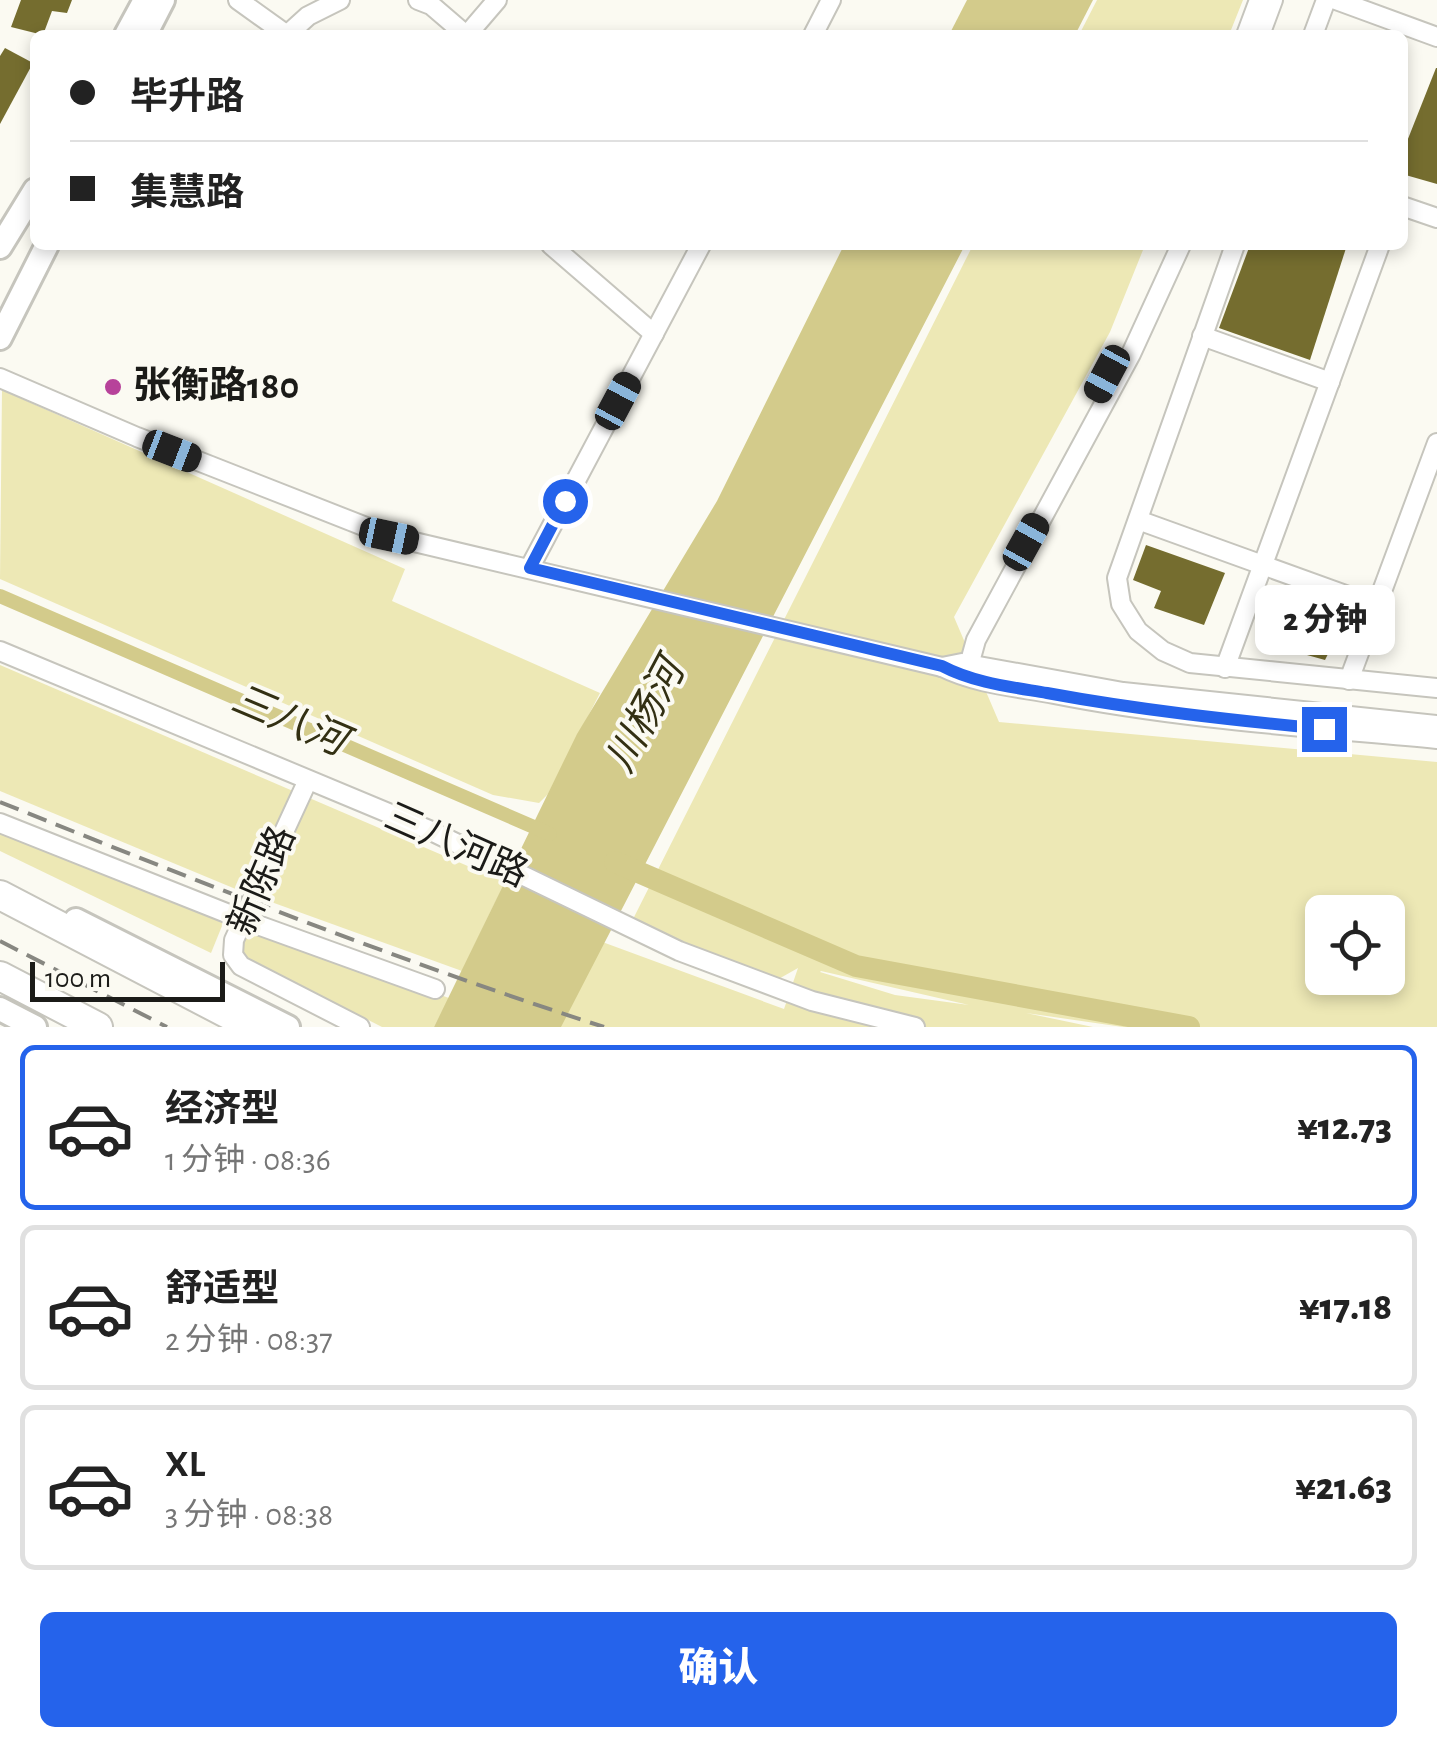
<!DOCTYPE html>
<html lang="zh">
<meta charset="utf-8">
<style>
:root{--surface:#fff;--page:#f2f2f2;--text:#222;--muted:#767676;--line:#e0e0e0;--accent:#2563eb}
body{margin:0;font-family:"Alegreya Sans","Noto Sans SC",sans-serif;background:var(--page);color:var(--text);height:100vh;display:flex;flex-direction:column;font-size:38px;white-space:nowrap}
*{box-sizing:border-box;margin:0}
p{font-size:32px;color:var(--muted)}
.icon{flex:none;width:55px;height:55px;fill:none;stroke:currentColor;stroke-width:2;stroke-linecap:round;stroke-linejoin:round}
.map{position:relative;height:1027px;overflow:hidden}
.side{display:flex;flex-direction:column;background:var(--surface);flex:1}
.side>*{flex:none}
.guide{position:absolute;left:30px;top:30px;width:1378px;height:220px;border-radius:15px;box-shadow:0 5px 15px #0003;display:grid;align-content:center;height:220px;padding:0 40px;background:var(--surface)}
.controls{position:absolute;left:1305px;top:895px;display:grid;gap:20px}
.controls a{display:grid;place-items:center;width:100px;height:100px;border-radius:15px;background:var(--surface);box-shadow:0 5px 15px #0003;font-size:50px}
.scale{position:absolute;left:30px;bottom:25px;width:195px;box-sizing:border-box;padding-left:10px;border:5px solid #1b1b18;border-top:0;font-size:28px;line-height:35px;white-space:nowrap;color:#1b1b18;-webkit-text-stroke:8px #fbfaf2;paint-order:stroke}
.end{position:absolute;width:45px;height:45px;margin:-22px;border:12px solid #2563eb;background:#fff;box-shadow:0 0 0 5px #fff}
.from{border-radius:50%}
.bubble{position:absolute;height:70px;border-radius:15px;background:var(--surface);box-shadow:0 5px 15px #0003;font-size:32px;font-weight:800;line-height:70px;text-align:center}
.car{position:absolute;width:30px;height:60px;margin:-30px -15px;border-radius:12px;box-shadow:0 0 8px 2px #0007;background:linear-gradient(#222 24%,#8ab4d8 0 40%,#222 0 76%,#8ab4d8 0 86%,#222 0)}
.guide b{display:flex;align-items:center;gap:35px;height:95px;font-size:38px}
.guide b+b{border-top:2px solid var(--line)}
.guide i{width:25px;height:25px;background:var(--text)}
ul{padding:18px 0 0;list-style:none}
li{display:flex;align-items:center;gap:30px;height:165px;margin:0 20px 15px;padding:0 20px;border:5px solid var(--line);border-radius:15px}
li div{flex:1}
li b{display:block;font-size:38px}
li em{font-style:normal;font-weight:800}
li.selected{border-color:var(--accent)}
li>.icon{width:90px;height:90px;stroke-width:1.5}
.primary-button{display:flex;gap:20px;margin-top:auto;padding:20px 40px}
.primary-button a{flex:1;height:115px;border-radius:15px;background:var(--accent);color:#fff;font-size:40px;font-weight:800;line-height:115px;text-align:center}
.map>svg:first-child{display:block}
.green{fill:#ede8b5;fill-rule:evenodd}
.water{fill:#d3cb8b}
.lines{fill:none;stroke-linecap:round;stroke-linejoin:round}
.canal{stroke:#d3cb8b;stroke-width:14}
.river{stroke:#d3cb8b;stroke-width:22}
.building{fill:#756d2f}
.minor-casing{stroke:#c6c5bd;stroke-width:22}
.major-casing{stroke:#c6c5bd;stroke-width:28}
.highway-casing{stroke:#c6c5bd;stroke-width:32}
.minor{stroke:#fff;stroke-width:18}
.major{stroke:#fff;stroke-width:22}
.highway{stroke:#fff;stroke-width:28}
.rail{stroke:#878781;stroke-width:4;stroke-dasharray:20 10;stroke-linecap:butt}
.route{stroke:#2563eb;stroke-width:12}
.poi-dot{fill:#b7429a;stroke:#fbfaf2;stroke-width:4}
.labels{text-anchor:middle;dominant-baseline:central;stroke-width:8;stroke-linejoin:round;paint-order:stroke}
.poi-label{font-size:38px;font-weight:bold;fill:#1b1b18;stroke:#fbfaf2;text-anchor:start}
.street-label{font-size:38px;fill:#1b1b18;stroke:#fbfaf2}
.water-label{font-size:40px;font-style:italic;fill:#333013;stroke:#fbfaf2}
</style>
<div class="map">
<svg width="1437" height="1027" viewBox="0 0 1437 1027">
<rect width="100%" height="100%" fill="#fbfaf2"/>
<g class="green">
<polygon points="1097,0 1243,0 1229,35 1079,35"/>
<path d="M973,245H1145L1110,332L954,617L999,722L1437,762V1027H1123L1026,1013L1093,1027H556L597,940L784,1009L798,968L768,985L628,929ZM1322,912H1388V978H1322ZM820,972L821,971L969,1005L895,995Z"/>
<polygon points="2,390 405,569 392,601 600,693 548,794 539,803 493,795 0,579"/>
<polygon points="0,665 505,882 462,971 238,890 0,791"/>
<polygon points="0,830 224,921 211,953 0,851"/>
<polygon points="247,927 449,998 434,1027 382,1027 239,954"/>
</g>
<g class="water">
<polygon points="967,0 1093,0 1075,35 949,35"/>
<polygon points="844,245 965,245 561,1027 434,1027 577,734 717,501"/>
</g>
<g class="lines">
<polyline class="canal" points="0,596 550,834"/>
<polyline class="river" points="615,862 856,966 1189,1027"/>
</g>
<g class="building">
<polygon points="21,0 72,0 67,13 52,11 43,35 11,27"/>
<polygon points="5,48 33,63 0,124 0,56"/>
<polygon points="1436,68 1437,68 1437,184 1402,174 1402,154"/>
<polygon points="1250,245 1347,245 1310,360 1219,328"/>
<polygon points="1146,545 1225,573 1204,625 1154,608 1161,591 1133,580"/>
<polygon points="1274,606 1341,628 1325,660 1260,642"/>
</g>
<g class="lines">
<g class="minor-casing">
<g id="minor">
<polyline points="238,0 287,35"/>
<polyline points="418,0 431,5 466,35"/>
<polyline points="1336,0 1437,37"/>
<polyline points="287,35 308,16 340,0"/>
<polyline points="467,35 497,0"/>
<polyline points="813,35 831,0"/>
<polyline points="1246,35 1259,0"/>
<polyline points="1260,35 1273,0"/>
<polyline points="1313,35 1326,0"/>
<polyline points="1402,206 1437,218"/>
<polyline points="551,245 654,334"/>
<polyline points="1235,245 1117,578 1121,604 1138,631 1163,651 1190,663 1437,688"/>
<polyline points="1202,336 1330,382"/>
<path d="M0,378L137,437L389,536L942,667C976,684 1017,687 1054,694C1180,719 1309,727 1437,739"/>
<polyline points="1138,520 1376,606"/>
<polyline points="530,567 701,245"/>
<polyline points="0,651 429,830 679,951 812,1001 915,1027"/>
<polyline points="942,667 962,663 1123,692 1437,725"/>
<polyline points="1225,668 1380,245"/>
<polyline points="966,676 976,640 1131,354 1181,245"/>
<polyline points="1349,680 1437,443"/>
<polyline points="307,782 234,940 233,955 241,966 360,1027"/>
<polyline points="0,823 244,920 435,989"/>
</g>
</g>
<g class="major-casing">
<g id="major">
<polyline points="126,35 145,0"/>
<polyline points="145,35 163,0"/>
<polyline points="0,247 35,190"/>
<polyline points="0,338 47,245"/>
<polyline points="76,920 288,1027"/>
<polyline points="0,1009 35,1027"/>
</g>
</g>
<g class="highway-casing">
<g id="highway">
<polyline points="0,895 253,1027"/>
<polyline points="0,976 98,1027"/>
</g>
</g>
<use href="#minor" class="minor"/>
<use href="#major" class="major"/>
<use href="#highway" class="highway"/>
<g class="rail">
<path d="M0,802C199,882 399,961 604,1027"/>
<polyline points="0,941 167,1027"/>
</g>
</g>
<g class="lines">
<path class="route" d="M565,501L530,568L942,666C974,683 1012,687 1047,693C1139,710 1232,720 1324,729"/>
</g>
<circle class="poi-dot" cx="113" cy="387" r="10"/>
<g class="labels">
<g class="poi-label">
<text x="133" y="387">张衡路180</text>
</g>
<g class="street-label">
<text transform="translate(456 846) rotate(24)">三八河路</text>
<text transform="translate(263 881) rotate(-67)">新陈路</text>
</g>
<g class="water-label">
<text transform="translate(646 716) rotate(-62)">川杨河</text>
<text transform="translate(289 721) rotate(23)">三八河</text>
</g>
</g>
</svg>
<div class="controls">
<a><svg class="icon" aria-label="locate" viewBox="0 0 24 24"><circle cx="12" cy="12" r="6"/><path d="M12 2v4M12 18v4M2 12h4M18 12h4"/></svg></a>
</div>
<div class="scale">100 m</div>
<i class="end from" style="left:565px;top:501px"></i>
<i class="end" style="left:1324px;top:729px"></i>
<div class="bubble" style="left:1255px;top:585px;width:140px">2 分钟</div>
<i class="car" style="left:1107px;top:374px;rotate:208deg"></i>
<i class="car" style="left:618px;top:401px;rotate:28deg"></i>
<i class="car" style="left:172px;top:451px;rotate:111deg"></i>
<i class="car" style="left:389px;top:536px;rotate:102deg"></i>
<i class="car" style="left:1026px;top:542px;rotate:29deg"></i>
<div class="guide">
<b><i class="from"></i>毕升路</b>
<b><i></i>集慧路</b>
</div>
</div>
<section class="side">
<ul>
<li class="selected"><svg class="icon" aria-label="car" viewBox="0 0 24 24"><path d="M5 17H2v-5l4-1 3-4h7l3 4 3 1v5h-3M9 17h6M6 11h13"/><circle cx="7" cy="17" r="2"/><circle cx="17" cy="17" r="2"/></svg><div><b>经济型</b><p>1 分钟 · 08:36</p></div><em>¥12.73</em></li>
<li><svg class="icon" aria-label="car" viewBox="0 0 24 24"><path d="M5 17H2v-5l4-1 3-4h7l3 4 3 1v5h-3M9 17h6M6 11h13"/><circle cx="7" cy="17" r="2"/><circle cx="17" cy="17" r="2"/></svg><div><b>舒适型</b><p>2 分钟 · 08:37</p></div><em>¥17.18</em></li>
<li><svg class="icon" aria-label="car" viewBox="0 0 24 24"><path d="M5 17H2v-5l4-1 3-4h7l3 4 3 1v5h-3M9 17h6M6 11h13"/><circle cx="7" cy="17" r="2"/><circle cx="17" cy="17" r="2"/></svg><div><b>XL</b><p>3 分钟 · 08:38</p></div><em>¥21.63</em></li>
</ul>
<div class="primary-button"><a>确认</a></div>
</section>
